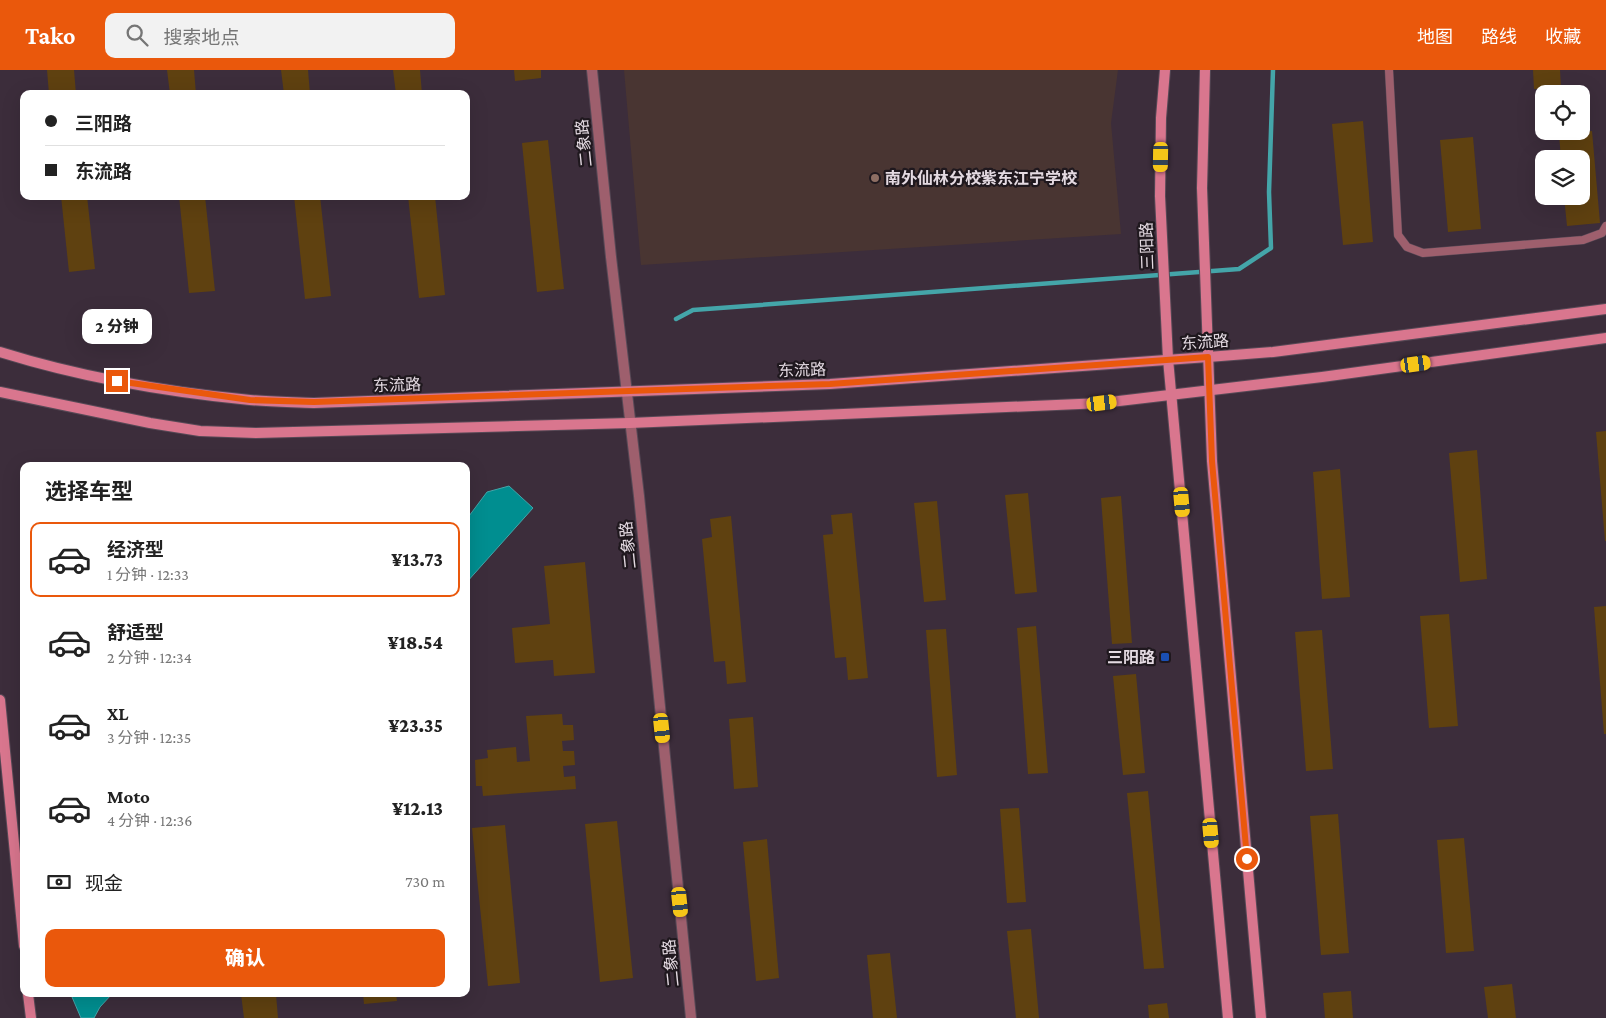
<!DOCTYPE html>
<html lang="zh">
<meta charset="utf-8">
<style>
:root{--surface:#fff;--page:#f2f2f2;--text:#222;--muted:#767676;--line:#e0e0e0;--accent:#ea580c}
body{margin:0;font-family:"Crimson Pro","Noto Sans SC",serif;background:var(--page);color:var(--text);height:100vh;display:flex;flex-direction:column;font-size:19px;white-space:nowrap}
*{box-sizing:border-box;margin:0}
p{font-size:16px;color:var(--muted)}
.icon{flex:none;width:28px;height:28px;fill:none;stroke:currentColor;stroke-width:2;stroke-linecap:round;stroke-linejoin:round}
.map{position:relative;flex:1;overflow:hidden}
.panel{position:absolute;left:20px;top:392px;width:450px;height:535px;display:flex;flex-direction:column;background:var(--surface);border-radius:10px;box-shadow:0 5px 20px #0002}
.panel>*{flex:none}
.hud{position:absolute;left:20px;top:20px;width:450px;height:110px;border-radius:10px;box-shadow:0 5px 20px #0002;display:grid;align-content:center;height:110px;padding:0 25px;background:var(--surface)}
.fabs{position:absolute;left:1535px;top:15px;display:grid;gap:10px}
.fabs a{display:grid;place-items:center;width:55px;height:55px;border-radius:10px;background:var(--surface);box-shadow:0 5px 20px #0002;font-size:25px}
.end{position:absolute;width:22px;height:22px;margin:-11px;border:6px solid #ea580c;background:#fff;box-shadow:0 0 0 2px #fff}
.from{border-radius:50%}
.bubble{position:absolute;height:35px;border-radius:10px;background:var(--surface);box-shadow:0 5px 20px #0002;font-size:16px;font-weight:800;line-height:35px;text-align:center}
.car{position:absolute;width:15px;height:30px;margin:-15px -8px;border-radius:6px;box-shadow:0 0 4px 1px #0007;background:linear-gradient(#f5c518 24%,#345 0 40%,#f5c518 0 76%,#345 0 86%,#f5c518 0)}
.hud b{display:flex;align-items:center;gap:18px;height:48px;font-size:19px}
.hud b+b{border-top:1px solid var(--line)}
.hud i{width:12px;height:12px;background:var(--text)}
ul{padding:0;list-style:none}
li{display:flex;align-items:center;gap:15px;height:75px;margin:0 10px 8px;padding:0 15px;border:2px solid transparent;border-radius:10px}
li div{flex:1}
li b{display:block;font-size:19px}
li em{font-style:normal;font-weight:800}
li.selected{border-color:var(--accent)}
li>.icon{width:45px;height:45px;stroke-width:1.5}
h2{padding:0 25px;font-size:22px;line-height:60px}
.pay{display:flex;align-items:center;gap:12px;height:55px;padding:0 25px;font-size:19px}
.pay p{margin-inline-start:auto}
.cta{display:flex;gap:10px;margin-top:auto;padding:10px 25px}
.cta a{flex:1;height:58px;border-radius:10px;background:var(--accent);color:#fff;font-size:20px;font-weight:800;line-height:58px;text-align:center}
header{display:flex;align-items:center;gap:30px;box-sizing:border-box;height:70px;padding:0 25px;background:var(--accent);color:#fff}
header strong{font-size:24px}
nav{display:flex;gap:28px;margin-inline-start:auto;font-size:18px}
.search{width:350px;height:45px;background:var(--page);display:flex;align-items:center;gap:12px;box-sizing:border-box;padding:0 18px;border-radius:10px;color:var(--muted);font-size:19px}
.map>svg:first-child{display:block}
.education{fill:#493532}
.water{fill:#008e90;stroke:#44a5a9}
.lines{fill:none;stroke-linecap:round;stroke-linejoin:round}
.stream{stroke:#44a5a9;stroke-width:4.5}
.building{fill:#5f4110}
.service-casing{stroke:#574956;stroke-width:9}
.tertiary-casing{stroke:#574956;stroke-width:12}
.secondary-casing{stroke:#574956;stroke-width:12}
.service{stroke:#9e5f6d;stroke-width:8}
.tertiary{stroke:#9e5f6d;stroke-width:10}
.secondary{stroke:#d9768e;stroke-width:10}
.route{stroke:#ea580c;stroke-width:6}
.education-dot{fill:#8d6e63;stroke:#1f181e;stroke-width:2}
.transit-dot{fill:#1a4fb4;stroke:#1f181e;stroke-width:2}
.labels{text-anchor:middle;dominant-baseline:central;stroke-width:4.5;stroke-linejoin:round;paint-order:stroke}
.street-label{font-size:16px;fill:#e4dae2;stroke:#1f181e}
.poi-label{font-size:16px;font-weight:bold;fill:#e4dae2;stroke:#1f181e;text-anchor:start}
</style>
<header>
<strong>Tako</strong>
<div class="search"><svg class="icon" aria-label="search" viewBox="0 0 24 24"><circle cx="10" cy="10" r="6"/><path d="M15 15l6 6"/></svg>搜索地点</div>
<nav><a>地图</a><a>路线</a><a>收藏</a></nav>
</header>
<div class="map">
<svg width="1606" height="948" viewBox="0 0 1606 948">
<rect width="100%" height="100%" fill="#3c2d3b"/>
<polygon class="education" points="624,0 1118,0 1111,53 1121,164 641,195"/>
<g class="water">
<polygon points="509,416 533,438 466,513 466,450 487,422"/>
<polygon points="73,924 112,924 100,937 94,948 81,948 72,927"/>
</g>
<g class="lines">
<polyline class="stream" points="676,249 693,240 1239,199 1271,178 1269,122 1273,0"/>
</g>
<g class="building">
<polygon points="47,0 74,0 76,24 49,24"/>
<polygon points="167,0 194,0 196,24 170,24"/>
<polygon points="281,0 308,0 310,24 284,24"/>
<polygon points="393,0 420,0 422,24 396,24"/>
<polygon points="514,0 541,0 541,8 515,11"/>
<polygon points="1533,0 1560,0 1561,18 1534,19"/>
<polygon points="1363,51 1373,172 1343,175 1332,54"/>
<polygon points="1592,61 1600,153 1567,156 1564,126 1581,126 1581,89 1561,89 1559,64"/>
<polygon points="1473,67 1481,159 1448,162 1440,70"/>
<polygon points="548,70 564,219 537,222 522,73"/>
<polygon points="61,126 87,126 95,199 69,202"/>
<polygon points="179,126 205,126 215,221 189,223"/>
<polygon points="294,126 320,126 331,226 305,229"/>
<polygon points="408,126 435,126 445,225 419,228"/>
<polygon points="1606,361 1606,471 1605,471 1596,362"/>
<polygon points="1477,380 1487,509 1460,512 1449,383"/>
<polygon points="1340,399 1350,527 1322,529 1313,402"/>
<polygon points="1028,423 1037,522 1015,524 1005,425"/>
<polygon points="1121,426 1132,573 1112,574 1101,428"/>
<polygon points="937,431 946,530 924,532 914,433"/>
<polygon points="852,443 868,608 848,610 846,587 835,588 823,465 833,464 831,445"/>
<polygon points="731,446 746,612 727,614 725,591 714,592 702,469 712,467 710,449"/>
<polygon points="585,492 595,603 554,606 553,590 515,593 512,558 550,554 544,496"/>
<polygon points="1606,536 1606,664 1604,664 1594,537"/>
<polygon points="1449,544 1458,656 1429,658 1420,546"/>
<polygon points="1036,556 1048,703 1028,704 1017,558"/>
<polygon points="946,559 957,705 937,707 926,560"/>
<polygon points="1322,560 1333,699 1306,701 1295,562"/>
<polygon points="1136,604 1145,703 1123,705 1113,606"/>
<polygon points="562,644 563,655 573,655 574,670 562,671 563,681 574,681 575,695 563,696 564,707 575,706 576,719 483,726 482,716 476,716 475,690 488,688 487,680 516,677 517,692 530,691 526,646"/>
<polygon points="753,647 758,717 734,719 729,649"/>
<polygon points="1148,721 1164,898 1144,899 1127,723"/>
<polygon points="1019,738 1026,832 1007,833 1000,739"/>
<polygon points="1338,744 1349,883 1321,885 1310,746"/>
<polygon points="617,751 633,908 600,912 585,754"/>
<polygon points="505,755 520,913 488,916 472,758"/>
<polygon points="1464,768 1474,881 1446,883 1437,770"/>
<polygon points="767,769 779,908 756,911 743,772"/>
<polygon points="1031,859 1039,948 1016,948 1007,861"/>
<polygon points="890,883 897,948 873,948 867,885"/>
<polygon points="1512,914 1516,948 1488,948 1484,917"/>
<polygon points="1351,921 1353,948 1325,948 1323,923"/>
<polygon points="241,924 276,924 278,948 244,948"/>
<polygon points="363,924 396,924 397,931 364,934"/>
<polygon points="1167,933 1169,948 1149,948 1148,935"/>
</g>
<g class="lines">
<g class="service-casing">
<polyline id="service" points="1389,0 1398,165 1407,177 1423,183 1583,170 1602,163 1606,156"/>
</g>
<g class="tertiary-casing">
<polyline id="tertiary" points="592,0 611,187 639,426 691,948"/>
</g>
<g class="secondary-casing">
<g id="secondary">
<polyline points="1165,0 1161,48 1160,126 1168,289 1228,948"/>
<polyline points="1205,0 1202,118 1212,391 1261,948"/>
<path d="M0,282C80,307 167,322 250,330C271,332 293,332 314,333L830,314L1208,287L1273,282L1606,239"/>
<polyline points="0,322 150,353 200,361 256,363 630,353 1102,333 1322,307 1606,268"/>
<polyline points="0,630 24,876"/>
<polyline points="28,924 31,948"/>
</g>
</g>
<use href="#service" class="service"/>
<use href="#tertiary" class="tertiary"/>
<use href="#secondary" class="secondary"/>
</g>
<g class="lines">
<polyline class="route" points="117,311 250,330 314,332 830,314 1208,287 1212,391 1247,789"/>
</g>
<circle class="education-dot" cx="875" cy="108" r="5"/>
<rect class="transit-dot" x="1160" y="582" width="10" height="10" rx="2.5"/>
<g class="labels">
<g class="street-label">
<text transform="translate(584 73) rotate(-96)">二象路</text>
<text transform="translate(1147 176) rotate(-92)">三阳路</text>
<text transform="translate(1205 272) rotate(-4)">东流路</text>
<text transform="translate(802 300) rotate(-2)">东流路</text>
<text transform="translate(397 315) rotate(-2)">东流路</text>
<text transform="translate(628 475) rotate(-96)">二象路</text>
<text transform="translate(671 893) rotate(-96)">二象路</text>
</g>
<g class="poi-label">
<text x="885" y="108">南外仙林分校紫东江宁学校</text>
<text x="1155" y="587" text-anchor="end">三阳路</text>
</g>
</g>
</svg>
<div class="fabs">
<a><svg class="icon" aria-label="locate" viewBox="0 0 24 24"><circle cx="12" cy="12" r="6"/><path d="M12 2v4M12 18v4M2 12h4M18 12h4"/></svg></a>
<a><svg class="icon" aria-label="layers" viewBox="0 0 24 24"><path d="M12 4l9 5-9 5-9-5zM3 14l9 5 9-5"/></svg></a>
</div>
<i class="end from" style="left:1247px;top:789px"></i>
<i class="end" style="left:117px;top:311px"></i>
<div class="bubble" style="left:82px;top:239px;width:70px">2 分钟</div>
<i class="car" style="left:1161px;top:87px;rotate:181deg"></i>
<i class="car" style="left:1416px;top:294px;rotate:82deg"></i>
<i class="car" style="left:1102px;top:333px;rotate:83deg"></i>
<i class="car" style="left:1182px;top:432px;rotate:175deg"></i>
<i class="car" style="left:662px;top:658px;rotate:174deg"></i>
<i class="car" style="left:1211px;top:763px;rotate:175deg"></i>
<i class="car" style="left:680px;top:832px;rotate:174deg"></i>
<div class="hud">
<b><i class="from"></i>三阳路</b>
<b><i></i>东流路</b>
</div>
<section class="panel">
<h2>选择车型</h2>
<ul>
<li class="selected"><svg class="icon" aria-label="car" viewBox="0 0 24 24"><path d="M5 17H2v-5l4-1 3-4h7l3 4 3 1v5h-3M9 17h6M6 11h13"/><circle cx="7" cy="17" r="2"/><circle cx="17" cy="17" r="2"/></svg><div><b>经济型</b><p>1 分钟 · 12:33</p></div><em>¥13.73</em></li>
<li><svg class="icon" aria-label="car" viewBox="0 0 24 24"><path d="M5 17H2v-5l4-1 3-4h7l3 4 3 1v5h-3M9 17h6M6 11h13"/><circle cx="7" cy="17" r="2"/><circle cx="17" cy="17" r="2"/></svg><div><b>舒适型</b><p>2 分钟 · 12:34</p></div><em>¥18.54</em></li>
<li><svg class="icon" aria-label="car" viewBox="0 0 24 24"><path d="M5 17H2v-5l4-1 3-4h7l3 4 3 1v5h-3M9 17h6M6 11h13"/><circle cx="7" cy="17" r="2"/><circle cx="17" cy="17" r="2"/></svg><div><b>XL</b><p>3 分钟 · 12:35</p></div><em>¥23.35</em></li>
<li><svg class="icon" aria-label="car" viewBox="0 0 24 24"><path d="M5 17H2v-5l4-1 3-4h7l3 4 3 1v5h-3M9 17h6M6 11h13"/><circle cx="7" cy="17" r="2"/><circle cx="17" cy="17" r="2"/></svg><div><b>Moto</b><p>4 分钟 · 12:36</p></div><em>¥12.13</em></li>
</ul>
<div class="pay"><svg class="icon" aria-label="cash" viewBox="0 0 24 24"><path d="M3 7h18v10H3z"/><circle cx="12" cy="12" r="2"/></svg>现金<p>730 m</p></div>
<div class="cta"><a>确认</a></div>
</section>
</div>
